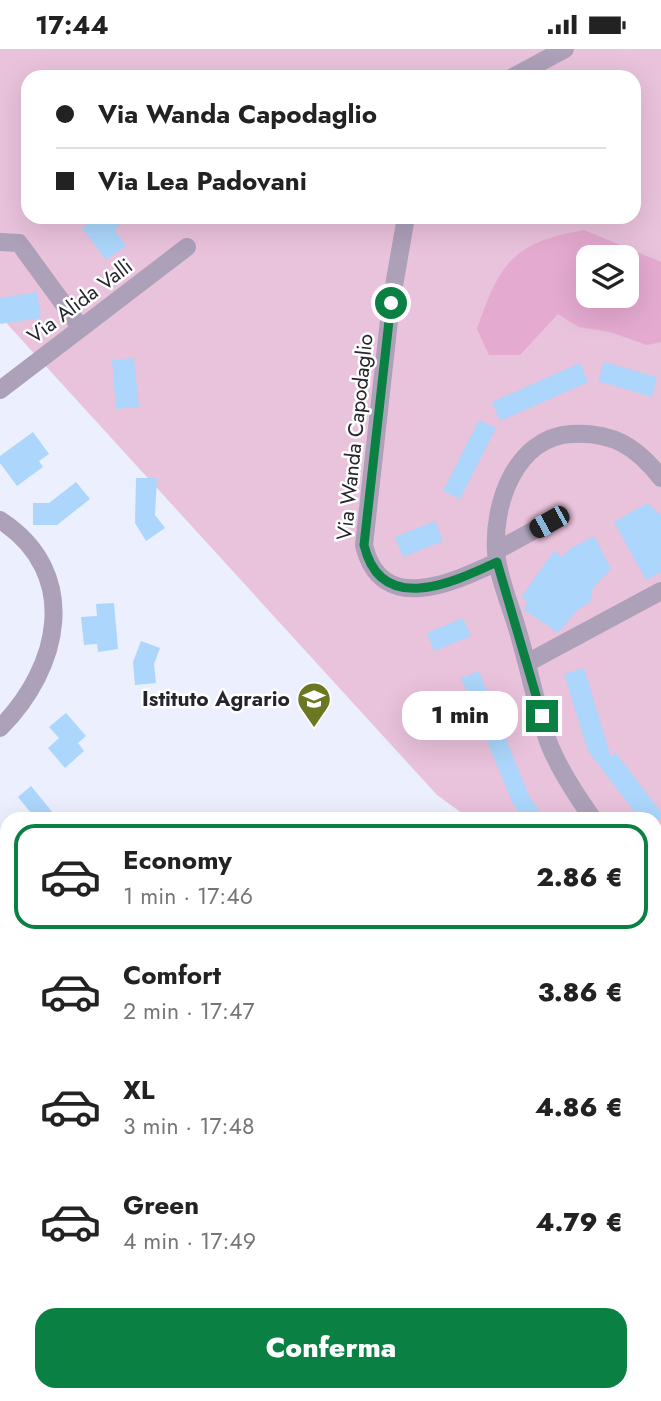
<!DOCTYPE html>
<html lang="it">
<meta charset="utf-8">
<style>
:root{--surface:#fff;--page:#f6f6f6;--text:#222;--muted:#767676;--line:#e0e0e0;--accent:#0b8043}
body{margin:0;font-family:Jost,sans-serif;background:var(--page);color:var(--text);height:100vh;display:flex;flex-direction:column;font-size:26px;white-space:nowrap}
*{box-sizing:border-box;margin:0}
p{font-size:23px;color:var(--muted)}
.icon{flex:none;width:38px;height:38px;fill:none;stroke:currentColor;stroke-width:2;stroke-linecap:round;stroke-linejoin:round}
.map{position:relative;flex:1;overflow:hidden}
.drawer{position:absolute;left:0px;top:763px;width:662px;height:590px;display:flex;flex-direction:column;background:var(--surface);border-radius:21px 21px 0 0;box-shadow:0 7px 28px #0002}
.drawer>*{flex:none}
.hud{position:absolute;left:21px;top:21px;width:620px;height:154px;border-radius:21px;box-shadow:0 7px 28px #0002;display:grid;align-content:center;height:154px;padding:0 35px;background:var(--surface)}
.tools{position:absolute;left:576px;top:196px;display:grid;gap:14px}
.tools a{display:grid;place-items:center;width:63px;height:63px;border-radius:14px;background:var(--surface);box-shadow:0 7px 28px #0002;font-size:35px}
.end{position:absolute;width:32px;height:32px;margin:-16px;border:9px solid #0b8043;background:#fff;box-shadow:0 0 0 4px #fff}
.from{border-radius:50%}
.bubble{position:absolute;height:49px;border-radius:21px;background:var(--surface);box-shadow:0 7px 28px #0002;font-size:23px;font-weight:800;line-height:49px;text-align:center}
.car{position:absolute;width:21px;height:42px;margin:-21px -10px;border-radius:9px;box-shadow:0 0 5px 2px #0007;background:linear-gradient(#222 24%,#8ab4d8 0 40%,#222 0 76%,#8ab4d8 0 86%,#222 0)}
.hud b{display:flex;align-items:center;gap:24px;height:66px;font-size:26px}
.hud b+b{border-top:2px solid var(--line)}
.hud i{width:18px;height:18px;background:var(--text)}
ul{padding:12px 0 0;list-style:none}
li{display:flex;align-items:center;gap:21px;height:105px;margin:0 14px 10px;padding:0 21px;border:4px solid transparent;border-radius:21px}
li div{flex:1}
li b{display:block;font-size:26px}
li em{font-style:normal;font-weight:800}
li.selected{border-color:var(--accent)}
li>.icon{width:63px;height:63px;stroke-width:1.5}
.action{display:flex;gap:14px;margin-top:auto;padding:14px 35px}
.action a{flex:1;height:80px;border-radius:21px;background:var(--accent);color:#fff;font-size:28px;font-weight:800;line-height:80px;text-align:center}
.status{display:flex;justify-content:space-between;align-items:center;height:49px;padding:0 35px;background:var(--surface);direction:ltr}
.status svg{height:19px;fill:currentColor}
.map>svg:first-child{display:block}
.green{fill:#e9c2db;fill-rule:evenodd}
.forest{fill:#e5aad0;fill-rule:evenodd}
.building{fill:#acd6fb}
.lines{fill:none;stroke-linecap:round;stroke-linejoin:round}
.minor{stroke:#ada0b9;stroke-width:18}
.route{stroke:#0b8043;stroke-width:9}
.labels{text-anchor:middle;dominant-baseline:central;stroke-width:5;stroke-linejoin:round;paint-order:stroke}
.street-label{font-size:21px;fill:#25262d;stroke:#fff}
.poi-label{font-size:21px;font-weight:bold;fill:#25262d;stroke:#fff;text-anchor:end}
</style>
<div class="status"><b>17:44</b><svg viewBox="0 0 49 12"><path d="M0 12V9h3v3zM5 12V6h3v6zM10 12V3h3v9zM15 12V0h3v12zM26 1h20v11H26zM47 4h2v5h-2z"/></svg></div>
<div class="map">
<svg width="661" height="1352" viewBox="0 0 661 1352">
<rect width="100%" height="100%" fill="#eceffe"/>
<path class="green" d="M0,0H661V905L655,900L654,770H470L437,746L0,267ZM28,28H634V168H28ZM588,208H626V247H588Z"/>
<path class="forest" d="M584,181L661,213V293L647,296L610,283L579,278L558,265L520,306H489L477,280C500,214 512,194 584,181ZM588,208H626V247H588Z"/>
<g class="building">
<polygon points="97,168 130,168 114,180 126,197 106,211 82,179"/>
<polygon points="37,243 41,269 0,275 0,249"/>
<polygon points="134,309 139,358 116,360 112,311"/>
<polygon points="604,313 657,328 652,348 598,332"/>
<polygon points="580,314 588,333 500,372 492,353"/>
<polygon points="479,371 496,379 460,450 443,442"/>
<polygon points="33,383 49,405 39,412 43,418 17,437 0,414 0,407"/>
<polygon points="136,429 157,429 155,466 165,479 146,492 135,474"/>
<polygon points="76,433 90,450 57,476 33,476 33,454 49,454"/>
<polygon points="647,454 661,466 661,523 646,531 614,473"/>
<polygon points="435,472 443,492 403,508 395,488"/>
<polygon points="594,487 611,520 593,539 590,553 578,560 558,584 523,560 528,553 521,548 554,502 563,508 569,500"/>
<polygon points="114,554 118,600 98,603 97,595 84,596 81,568 97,567 96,555"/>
<polygon points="463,569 471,587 434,602 427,584"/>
<polygon points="141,592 160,599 154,615 156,634 135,636 133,613"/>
<polygon points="584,619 611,708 616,704 661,763 661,770 640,770 588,702 564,625"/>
<polygon points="479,622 529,747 545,770 523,770 513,755 461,629"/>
<polygon points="66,664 86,687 78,694 84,702 65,719 48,699 59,689 49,678"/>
<polygon points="31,737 58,770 36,770 18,748"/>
</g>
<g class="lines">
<g class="minor">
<polyline points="513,28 565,0"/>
<path d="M406,168L391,254L364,496C381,568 454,533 497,513"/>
<polyline points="0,193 19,194 81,279"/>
<polyline points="0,341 187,198"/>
<path d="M0,471C82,524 60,619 0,679"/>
<polyline points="496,502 549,473"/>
<polyline points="527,614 661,542"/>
<path d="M593,770C576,746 558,719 548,692C536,655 528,616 517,579C510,555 498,528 496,503C493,455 515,389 571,385C612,382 637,398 661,429"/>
<polyline points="654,832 661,836"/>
<polyline points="654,1065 661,1068"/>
<polyline points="0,1170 7,1151"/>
</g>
</g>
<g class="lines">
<path class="route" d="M391,254L364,496C381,568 454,533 497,513L542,667"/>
</g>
<defs>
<g id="school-pin" transform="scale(1.75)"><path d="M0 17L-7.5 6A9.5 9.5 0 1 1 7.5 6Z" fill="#6b7723" stroke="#fff"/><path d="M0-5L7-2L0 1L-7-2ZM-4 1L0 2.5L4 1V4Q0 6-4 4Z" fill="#fff"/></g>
</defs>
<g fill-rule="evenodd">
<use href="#school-pin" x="314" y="650"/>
</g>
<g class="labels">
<g class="street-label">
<text transform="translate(80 252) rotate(-37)">Via Alida Valli</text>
<text transform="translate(355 388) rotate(-84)">Via Wanda Capodaglio</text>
</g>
<g class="poi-label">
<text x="290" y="650">Istituto Agrario</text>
</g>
</g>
</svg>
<div class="tools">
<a><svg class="icon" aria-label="layers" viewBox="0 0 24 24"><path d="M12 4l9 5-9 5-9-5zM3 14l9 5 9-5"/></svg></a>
</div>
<i class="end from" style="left:391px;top:254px"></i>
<i class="end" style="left:542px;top:667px"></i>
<div class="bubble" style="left:402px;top:642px;width:116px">1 min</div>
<i class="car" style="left:549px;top:473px;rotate:241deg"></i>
<div class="hud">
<b><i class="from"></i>Via Wanda Capodaglio</b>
<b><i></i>Via Lea Padovani</b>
</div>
<section class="drawer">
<ul>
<li class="selected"><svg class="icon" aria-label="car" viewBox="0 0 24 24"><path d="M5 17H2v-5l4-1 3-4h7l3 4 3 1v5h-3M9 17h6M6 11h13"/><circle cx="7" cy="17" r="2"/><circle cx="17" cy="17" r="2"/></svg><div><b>Economy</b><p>1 min · 17:46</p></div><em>2.86 €</em></li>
<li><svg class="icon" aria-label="car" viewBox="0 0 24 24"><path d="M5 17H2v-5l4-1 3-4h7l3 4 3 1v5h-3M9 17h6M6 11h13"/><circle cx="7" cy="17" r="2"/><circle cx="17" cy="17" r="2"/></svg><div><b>Comfort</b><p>2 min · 17:47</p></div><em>3.86 €</em></li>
<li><svg class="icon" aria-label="car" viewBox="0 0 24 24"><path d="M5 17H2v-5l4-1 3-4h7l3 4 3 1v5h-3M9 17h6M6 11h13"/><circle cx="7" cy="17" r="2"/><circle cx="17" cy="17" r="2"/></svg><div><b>XL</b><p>3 min · 17:48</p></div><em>4.86 €</em></li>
<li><svg class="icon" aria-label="car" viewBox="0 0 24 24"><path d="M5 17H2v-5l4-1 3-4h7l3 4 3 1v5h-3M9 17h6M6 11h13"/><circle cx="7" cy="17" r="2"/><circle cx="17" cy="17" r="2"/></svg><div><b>Green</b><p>4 min · 17:49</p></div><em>4.79 €</em></li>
</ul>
<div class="action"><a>Conferma</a></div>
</section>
</div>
